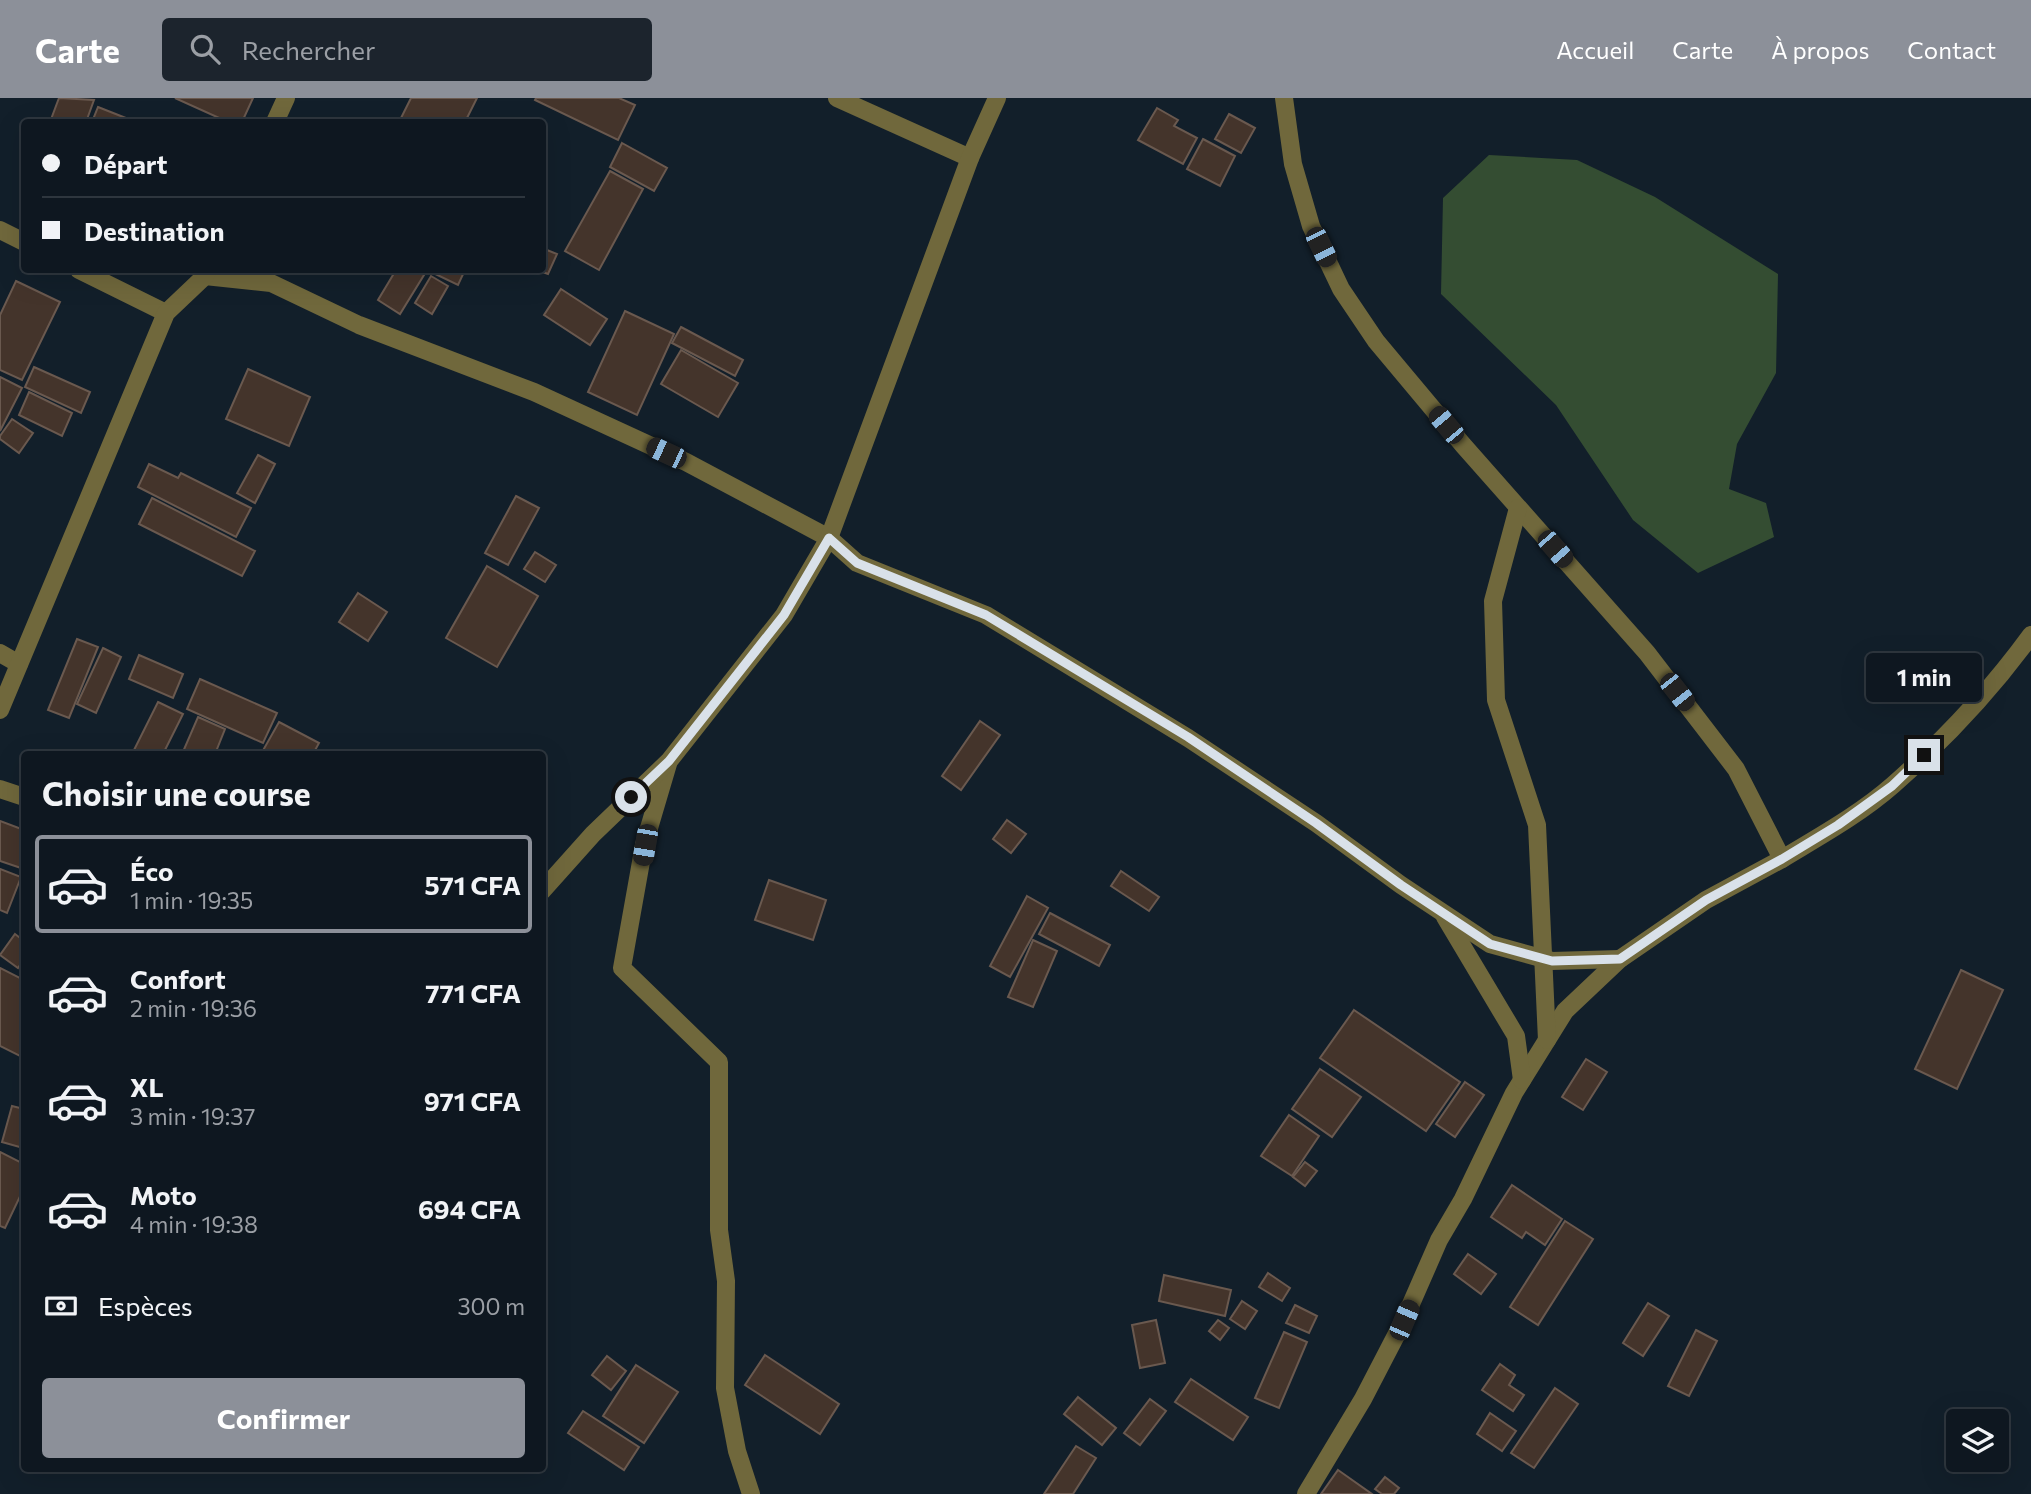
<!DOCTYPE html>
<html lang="fr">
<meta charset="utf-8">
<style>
:root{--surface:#0e1720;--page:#1c242d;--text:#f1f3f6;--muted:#9b9fa5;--line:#2e363e;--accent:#8c9099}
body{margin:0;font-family:Commissioner,sans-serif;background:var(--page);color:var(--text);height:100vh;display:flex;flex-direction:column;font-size:26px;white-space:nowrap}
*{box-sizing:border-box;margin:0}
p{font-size:23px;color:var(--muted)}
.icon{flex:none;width:38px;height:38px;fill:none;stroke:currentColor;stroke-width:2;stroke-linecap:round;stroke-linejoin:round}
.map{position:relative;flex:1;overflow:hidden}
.side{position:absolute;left:21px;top:653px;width:525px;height:721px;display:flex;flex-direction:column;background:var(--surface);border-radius:7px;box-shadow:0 7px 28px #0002,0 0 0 2px var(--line)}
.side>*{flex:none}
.hud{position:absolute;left:21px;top:21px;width:525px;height:154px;border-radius:7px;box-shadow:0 7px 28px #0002,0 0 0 2px var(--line);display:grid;align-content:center;height:154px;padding:0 21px;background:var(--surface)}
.buttons{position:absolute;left:1946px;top:1311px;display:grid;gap:14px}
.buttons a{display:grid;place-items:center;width:63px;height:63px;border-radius:7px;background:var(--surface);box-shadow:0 7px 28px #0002,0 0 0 2px var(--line);font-size:35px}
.end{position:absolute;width:32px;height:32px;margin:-16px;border:9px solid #d9e1e9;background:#111;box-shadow:0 0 0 4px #111}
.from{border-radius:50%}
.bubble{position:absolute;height:49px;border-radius:7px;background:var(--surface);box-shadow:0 7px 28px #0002,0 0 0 2px var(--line);font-size:23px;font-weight:700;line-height:49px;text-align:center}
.car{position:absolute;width:21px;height:42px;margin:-21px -10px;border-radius:9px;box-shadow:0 0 5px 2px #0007;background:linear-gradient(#222 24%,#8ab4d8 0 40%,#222 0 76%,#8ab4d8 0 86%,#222 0)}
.hud b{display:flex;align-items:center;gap:24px;height:66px;font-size:26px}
.hud b+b{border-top:2px solid var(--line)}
.hud i{width:18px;height:18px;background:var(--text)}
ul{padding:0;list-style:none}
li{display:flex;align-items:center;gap:21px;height:98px;margin:0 14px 10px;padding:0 7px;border:4px solid transparent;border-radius:7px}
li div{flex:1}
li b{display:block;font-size:26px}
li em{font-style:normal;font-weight:700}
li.active{border-color:var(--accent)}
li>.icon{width:63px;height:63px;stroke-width:1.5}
h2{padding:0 21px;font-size:32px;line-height:84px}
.pay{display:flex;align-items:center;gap:18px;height:77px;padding:0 21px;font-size:26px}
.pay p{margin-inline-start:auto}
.action{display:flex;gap:14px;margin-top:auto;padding:14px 21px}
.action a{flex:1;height:80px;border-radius:7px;background:var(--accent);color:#fff;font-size:28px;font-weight:700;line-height:80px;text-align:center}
header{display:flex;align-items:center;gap:42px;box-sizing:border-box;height:98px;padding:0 35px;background:var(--accent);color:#fff}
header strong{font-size:33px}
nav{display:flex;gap:38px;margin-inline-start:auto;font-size:24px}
.search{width:490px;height:63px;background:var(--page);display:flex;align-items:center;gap:18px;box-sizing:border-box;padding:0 24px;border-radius:7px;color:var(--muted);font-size:26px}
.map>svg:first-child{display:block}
.green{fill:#344d32}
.building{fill:#44342b;stroke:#6a594f;stroke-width:2}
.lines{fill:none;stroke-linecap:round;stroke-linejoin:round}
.minor{stroke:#70683c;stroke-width:18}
.route{stroke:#d9e1e9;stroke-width:9}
</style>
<header>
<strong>Carte</strong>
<div class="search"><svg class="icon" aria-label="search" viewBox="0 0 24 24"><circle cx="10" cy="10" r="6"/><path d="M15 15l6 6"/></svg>Rechercher</div>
<nav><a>Accueil</a><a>Carte</a><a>À propos</a><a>Contact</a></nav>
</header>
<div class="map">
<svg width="2031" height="1396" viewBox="0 0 2031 1396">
<rect width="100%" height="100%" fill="#121f2a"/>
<polygon class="green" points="1489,57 1577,62 1655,99 1778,176 1776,275 1737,346 1729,391 1766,405 1774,439 1698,475 1633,422 1556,307 1441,196 1443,100"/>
<g class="building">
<polygon points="59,0 94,2 86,24 50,24"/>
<polygon points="175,0 253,0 242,24 228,24"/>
<polygon points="411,0 477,0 465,24 399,24"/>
<polygon points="536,0 619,0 635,7 618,42 535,2"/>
<polygon points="98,9 136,24 92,24"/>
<polygon points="1157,10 1178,22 1174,28 1197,40 1183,66 1138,42"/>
<polygon points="1229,16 1255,30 1241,55 1215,41"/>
<polygon points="1203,41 1235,58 1220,88 1187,71"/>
<polygon points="622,45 667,70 654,93 610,69"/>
<polygon points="610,73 643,91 599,172 565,153"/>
<polygon points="542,150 557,156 548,176 537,172 542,172"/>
<polygon points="396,172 416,172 424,177 400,216 378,202"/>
<polygon points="427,172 465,172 458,187"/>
<polygon points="431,178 448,188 432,216 415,205"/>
<polygon points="16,183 60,204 22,282 0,272 0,217"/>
<polygon points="561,191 607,221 590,247 544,217"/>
<polygon points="625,213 674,236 637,317 588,294"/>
<polygon points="681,229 743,262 735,278 672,245"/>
<polygon points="681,252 738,285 718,319 661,286"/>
<polygon points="34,269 90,294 81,315 25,289"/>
<polygon points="248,271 310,299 289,348 226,321"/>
<polygon points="0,279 22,290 0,333"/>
<polygon points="29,294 72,315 62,338 19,317"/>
<polygon points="12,321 33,335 19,355 0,341 0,338"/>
<polygon points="258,357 275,366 255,405 237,395"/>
<polygon points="149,366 178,380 181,375 251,410 236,439 138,389"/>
<polygon points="516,398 539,410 508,467 485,455"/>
<polygon points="152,400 255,453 242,478 139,426"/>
<polygon points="535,454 556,467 545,484 524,471"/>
<polygon points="487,468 538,498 497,569 446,540"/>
<polygon points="358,495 387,514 368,543 339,524"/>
<polygon points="77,541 98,549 69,620 48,612"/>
<polygon points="103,550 121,559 96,615 77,606"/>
<polygon points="139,557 183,576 173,600 129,581"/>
<polygon points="200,581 277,615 263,645 187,611"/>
<polygon points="158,604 183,616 163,656 132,656"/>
<polygon points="198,619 225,631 215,656 182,656"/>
<polygon points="980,623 1000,637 961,692 942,678"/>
<polygon points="279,624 319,645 313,656 261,656"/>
<polygon points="1007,722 1026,736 1011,755 993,741"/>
<polygon points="0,723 24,732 24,771 0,763"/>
<polygon points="0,771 21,779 7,815 0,812"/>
<polygon points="1121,773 1159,799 1149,813 1111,788"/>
<polygon points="769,782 826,802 813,842 755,822"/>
<polygon points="1027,798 1048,810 1010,879 990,868"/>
<polygon points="1050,815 1110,847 1099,868 1039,836"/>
<polygon points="15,836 24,843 24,861 18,870 0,857"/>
<polygon points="1033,842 1057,853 1033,909 1008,899"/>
<polygon points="0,870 24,882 24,960 0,948"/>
<polygon points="1961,872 2003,892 1957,991 1915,971"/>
<polygon points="1354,912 1460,984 1426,1033 1320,960"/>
<polygon points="1586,961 1607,974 1583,1012 1562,999"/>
<polygon points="1320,971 1361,999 1332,1039 1292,1011"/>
<polygon points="1465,984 1484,997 1455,1039 1436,1026"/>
<polygon points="12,1008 24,1011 23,1050 2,1044"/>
<polygon points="1289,1017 1319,1038 1292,1078 1261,1058"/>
<polygon points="0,1054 24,1066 24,1090 5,1130 0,1128"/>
<polygon points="1305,1064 1317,1073 1305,1088 1293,1079"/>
<polygon points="1512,1087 1562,1121 1545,1147 1526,1134 1522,1140 1491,1119"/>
<polygon points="1565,1123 1593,1141 1538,1227 1510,1209"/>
<polygon points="1468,1156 1496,1176 1481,1196 1454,1176"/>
<polygon points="1268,1175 1290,1190 1282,1203 1259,1189"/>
<polygon points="1164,1177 1231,1192 1225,1218 1159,1203"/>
<polygon points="1242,1203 1257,1213 1245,1231 1230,1221"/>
<polygon points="1648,1205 1669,1218 1643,1258 1623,1245"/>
<polygon points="1295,1207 1317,1218 1309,1235 1286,1225"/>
<polygon points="1156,1222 1165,1265 1140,1270 1132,1227"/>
<polygon points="1218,1222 1229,1230 1220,1242 1209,1233"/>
<polygon points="1696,1232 1717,1243 1689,1298 1668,1288"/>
<polygon points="1284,1234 1307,1244 1279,1310 1255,1300"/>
<polygon points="765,1257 839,1306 820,1336 745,1287"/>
<polygon points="607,1258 626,1273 611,1292 592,1277"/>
<polygon points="1500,1266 1515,1277 1509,1287 1524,1297 1513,1313 1482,1292"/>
<polygon points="636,1267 678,1294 644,1345 603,1318"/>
<polygon points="1191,1281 1248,1319 1233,1342 1175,1304"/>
<polygon points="1555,1290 1578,1306 1534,1370 1511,1355"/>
<polygon points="1078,1299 1116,1330 1102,1347 1064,1316"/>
<polygon points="1150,1301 1166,1313 1140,1347 1124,1335"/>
<polygon points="583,1313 639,1349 624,1372 568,1335"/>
<polygon points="1490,1315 1516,1333 1502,1353 1477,1336"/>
<polygon points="1076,1348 1096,1360 1073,1396 1044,1396"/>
<polygon points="1338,1372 1372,1396 1321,1396"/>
<polygon points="1385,1379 1399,1390 1394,1396 1382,1396 1375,1391"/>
</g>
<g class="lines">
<g class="minor">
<polyline points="837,0 970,60"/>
<polyline points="1284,0 1293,66 1311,128 1341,191 1376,243 1463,347 1647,555 1736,671 1782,761 1706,802 1620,861 1565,913 1514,995 1463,1101 1439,1142 1404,1222 1363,1301 1306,1396"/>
<polyline points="275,24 286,0"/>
<polyline points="0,132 24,144"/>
<polyline points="79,172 166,215"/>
<polyline points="205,178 271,185 359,227 534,294 686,364 829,440 857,465 986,517 1188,640 1316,725 1401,787 1490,846 1552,863 1620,861"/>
<polyline points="1518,410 1493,503 1496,602 1537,727 1547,942"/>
<polyline points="0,555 19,566"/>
<polyline points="0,612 166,215 205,178 208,172"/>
<polyline points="668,666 644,747 622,870 719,964 719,1132 726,1183 725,1290 737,1353 751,1396"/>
<polyline points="0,691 24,699"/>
<path d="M1782,761C1820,738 1860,716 1893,687C1944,642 1991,592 2031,537"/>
<polyline points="542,793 593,736 669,663 784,517 829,440 970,60 997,0"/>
<polyline points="1445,819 1516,938 1522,982"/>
</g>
</g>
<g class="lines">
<polyline class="route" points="631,699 669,663 784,517 829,440 857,465 986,517 1188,639 1316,725 1401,787 1490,846 1552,863 1620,861 1706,802 1782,761 1838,727 1892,688 1924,657"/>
</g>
</svg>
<div class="buttons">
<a><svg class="icon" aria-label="layers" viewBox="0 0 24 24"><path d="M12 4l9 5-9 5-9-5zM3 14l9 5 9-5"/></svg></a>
</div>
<i class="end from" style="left:631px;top:699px"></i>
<i class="end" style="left:1924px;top:657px"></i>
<div class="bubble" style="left:1866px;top:555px;width:116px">1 min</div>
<i class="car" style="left:1321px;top:149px;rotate:154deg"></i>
<i class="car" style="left:1446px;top:327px;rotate:320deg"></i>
<i class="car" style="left:666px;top:355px;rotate:295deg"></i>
<i class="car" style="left:1555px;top:451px;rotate:139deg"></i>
<i class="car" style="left:1677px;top:594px;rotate:142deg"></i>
<i class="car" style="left:645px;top:747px;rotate:190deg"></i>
<i class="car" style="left:1404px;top:1222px;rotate:23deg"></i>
<div class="hud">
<b><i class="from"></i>Départ</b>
<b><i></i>Destination</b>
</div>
<section class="side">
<h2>Choisir une course</h2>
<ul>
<li class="active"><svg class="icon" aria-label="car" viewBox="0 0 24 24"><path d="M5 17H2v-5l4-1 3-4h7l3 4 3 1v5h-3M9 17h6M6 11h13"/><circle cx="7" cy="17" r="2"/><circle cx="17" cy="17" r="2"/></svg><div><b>Éco</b><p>1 min · 19:35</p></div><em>571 CFA</em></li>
<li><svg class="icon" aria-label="car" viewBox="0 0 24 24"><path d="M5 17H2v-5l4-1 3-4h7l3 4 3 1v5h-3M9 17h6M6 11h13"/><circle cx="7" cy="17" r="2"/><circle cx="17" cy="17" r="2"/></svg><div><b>Confort</b><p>2 min · 19:36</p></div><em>771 CFA</em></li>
<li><svg class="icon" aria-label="car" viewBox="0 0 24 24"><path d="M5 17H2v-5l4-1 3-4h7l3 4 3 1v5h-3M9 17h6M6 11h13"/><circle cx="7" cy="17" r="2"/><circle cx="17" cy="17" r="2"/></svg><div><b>XL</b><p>3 min · 19:37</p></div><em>971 CFA</em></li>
<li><svg class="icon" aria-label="car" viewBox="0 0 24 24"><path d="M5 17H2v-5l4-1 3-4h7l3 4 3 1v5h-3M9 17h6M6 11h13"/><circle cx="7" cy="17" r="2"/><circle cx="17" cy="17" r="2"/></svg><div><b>Moto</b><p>4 min · 19:38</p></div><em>694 CFA</em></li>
</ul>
<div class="pay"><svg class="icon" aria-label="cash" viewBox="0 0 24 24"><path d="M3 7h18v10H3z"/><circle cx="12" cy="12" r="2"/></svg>Espèces<p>300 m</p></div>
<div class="action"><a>Confirmer</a></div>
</section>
</div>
